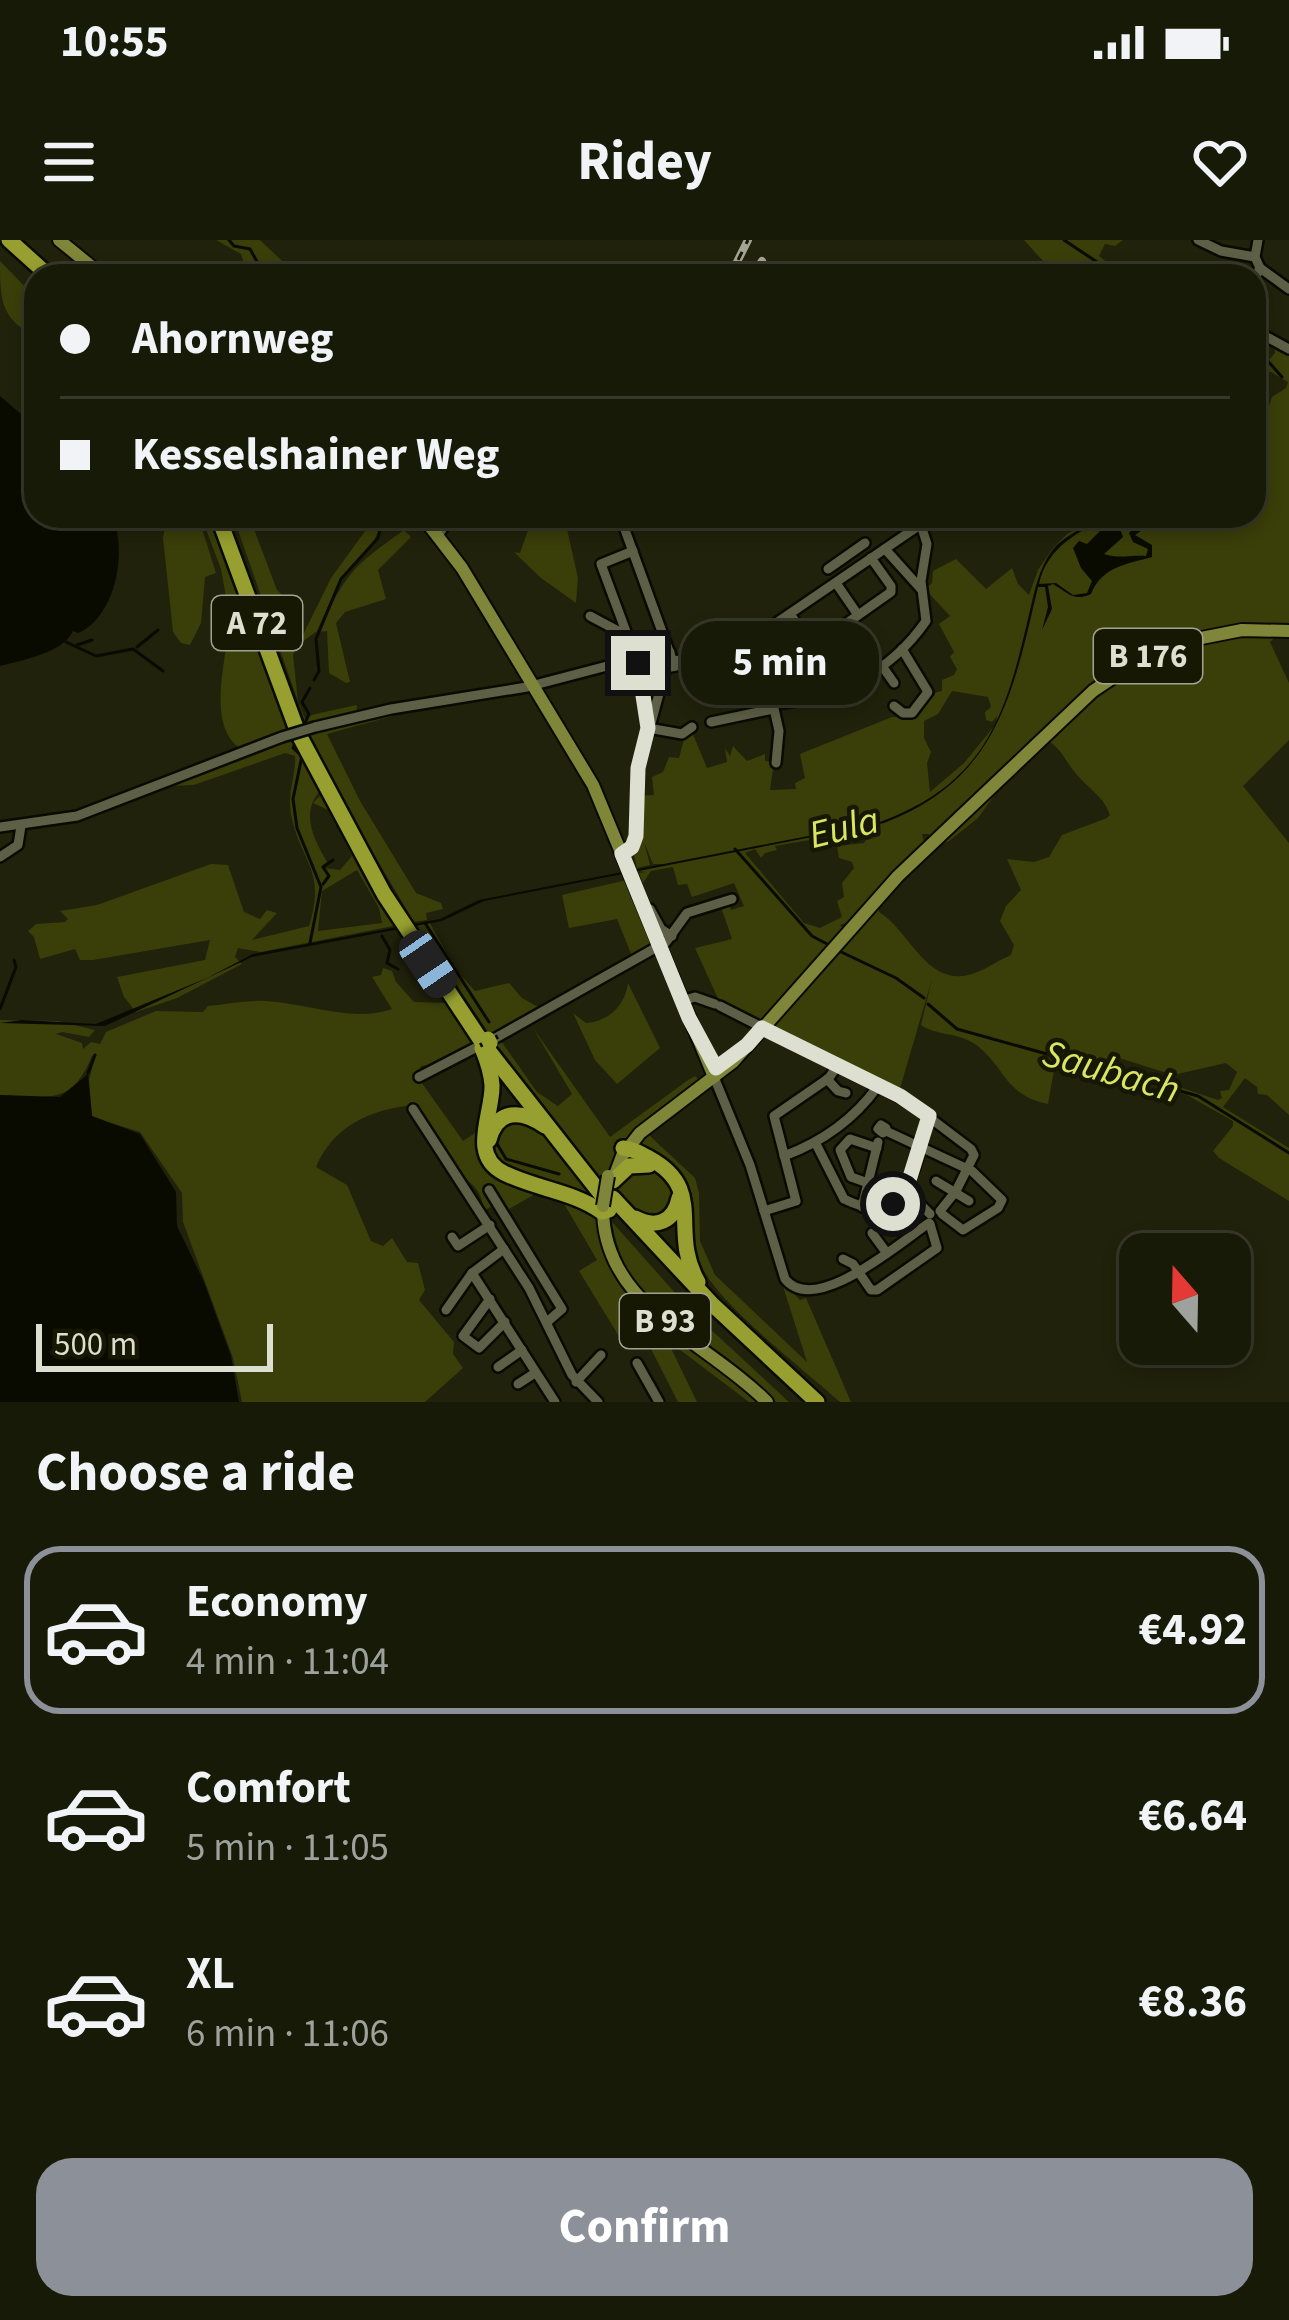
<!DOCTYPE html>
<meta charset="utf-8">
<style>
:root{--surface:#181a08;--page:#252716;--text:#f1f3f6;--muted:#9fa19c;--line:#363829;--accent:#8c9099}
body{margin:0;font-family:"Source Sans 3",sans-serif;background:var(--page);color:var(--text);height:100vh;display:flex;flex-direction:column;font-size:45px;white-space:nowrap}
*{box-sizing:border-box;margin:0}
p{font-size:39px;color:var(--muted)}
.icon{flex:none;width:66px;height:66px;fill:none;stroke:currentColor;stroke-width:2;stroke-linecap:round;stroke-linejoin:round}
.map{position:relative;height:1162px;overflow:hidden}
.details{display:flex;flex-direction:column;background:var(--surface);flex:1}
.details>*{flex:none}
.banner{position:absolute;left:24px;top:24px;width:1242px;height:264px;border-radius:36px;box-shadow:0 6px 18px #0003,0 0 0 3px var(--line);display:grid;align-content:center;height:264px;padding:0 36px;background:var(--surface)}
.needle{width:78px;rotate:340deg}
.controls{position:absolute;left:1119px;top:993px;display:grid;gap:24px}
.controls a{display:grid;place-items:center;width:132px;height:132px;border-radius:24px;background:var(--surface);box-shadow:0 6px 18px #0003,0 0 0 3px var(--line);font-size:60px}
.scale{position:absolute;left:36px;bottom:30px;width:237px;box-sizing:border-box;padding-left:12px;border:6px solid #dddfd1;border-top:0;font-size:33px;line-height:42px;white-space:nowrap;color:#dddfd1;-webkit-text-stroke:9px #161803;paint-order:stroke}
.end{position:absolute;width:54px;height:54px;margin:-27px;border:15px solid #dddfd1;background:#111;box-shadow:0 0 0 6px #111}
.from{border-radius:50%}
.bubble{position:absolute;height:84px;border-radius:36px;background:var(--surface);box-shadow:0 6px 18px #0003,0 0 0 3px var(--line);font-size:39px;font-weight:700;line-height:84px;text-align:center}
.car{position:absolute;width:36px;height:72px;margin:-36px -18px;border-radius:15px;box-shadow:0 0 9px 3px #0007;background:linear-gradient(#222 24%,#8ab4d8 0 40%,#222 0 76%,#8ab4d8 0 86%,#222 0)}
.banner b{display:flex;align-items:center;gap:42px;height:114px;font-size:45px}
.banner b+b{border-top:3px solid var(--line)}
.banner i{width:30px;height:30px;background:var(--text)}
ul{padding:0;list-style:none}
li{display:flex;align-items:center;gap:36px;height:168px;margin:0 24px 18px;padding:0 12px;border:6px solid transparent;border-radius:36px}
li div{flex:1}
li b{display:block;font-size:45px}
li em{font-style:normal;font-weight:700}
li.active{border-color:var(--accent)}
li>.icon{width:108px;height:108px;stroke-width:1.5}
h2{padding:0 36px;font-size:54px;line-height:144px}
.action{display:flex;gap:24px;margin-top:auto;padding:24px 36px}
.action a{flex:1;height:138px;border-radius:36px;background:var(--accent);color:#fff;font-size:48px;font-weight:700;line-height:138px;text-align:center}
.status{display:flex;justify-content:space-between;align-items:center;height:84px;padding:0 60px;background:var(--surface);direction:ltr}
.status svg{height:33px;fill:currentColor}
header{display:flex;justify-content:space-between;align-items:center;height:156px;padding:0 36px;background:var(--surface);font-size:54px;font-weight:700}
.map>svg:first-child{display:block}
.green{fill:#3a3e09;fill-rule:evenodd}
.water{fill:#0a0b00}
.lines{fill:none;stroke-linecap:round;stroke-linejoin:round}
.stream{stroke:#0a0b00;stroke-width:3}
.minor-casing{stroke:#0a0b00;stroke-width:14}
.major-casing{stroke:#0a0b00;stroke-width:16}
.highway-casing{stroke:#0a0b00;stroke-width:20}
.minor{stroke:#5d6047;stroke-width:9}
.major{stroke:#7f8639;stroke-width:12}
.highway{stroke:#969f30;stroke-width:15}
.rail-casing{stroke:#a4a695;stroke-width:8}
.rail{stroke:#161803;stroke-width:3;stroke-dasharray:9;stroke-linecap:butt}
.minor-bridge-casing{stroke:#0a0b00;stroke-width:14;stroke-linecap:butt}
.major-bridge-casing{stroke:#0a0b00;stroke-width:16;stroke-linecap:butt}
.highway-bridge-casing{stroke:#0a0b00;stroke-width:20;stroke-linecap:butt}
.minor-bridge{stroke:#5d6047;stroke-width:9}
.major-bridge{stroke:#7f8639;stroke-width:12}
.highway-bridge{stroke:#969f30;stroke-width:15}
.route{stroke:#dddfd1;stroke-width:15}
.labels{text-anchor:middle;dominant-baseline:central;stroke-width:9;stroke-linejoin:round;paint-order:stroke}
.shield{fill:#161803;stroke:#a1a393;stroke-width:3}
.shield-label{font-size:33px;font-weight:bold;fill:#dddfd1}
.water-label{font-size:39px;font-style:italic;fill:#dae562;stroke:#161803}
</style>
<div class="status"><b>10:55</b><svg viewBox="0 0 49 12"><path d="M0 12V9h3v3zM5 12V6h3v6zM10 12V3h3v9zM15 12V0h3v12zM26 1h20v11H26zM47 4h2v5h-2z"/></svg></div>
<header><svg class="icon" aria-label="menu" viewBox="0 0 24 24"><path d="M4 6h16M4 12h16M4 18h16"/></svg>Ridey<svg class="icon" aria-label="heart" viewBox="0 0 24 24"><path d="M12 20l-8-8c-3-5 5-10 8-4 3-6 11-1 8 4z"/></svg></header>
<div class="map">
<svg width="1289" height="1162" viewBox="0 0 1289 1162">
<rect width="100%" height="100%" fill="#20220b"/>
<g class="green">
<polygon points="216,0 260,0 298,36 248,36 241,14"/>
<polygon points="1024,0 1123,0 1115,6 1105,4 1099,16 1113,27 1153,29 1141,36 1107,29 1097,36 1082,28 1052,31"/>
<path d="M0,21L36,58V96C0,80 0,58 0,21Z"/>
<path d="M1254,93L1289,111V389L1264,387L1137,419L927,602L929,594H922L925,606L852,681L840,685L844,690L762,784L722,765L725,760L720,763L695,708L732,699L720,664L728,662L731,670L744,666L734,643L692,657L687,644L678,645L673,627L651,631L643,643L639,633L646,632L638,631L668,624H653L644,602L650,625L637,628L633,611L639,584L644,582L640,580L639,556L654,555L652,537L663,532L669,517L679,518L685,496L692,492L707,528L727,522L725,508L730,516L733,506L747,521L765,514V521L774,522L770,550L796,549L795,543L805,538L800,514L892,477H915L930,454L942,451V440L954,435L957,429L950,417L954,412L939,384L950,376L925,349L932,343L933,331L956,319L986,349L1012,328L1018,344L1029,355L1038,330L1053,308L1067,294L1100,276H1254V184L1267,172L1272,157L1286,148L1288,142L1271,132L1254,130V119L1262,127L1275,113L1274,107ZM952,451L988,457L991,467L985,472L986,480L992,482L997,476L996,484L964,523L930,552L927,523L931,512L924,498V481L938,474ZM867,590L870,595L864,603L837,606L839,618L852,622L854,628L842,643L844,657L837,661L842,677L820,688L804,683L745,613L755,609L761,618L765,613L777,610L775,606Z"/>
<polygon points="167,276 198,276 216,333 205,337 201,383 190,405 181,403 173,392 163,298"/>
<path d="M201,276H213L294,491L241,509C207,487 225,425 228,393L232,391L221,329Z"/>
<polygon points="233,276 249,276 277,350 285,358 282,364 298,405 331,338 376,276 384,277 374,301 340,339 317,391 298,405 293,415 298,461 306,481 311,475 357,465 356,473 307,487"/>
<polygon points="533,276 564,276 578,338 576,363 541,338 514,312 520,313"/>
<path d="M404,290L411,297L378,330L386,359L345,372L336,383L350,442L346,443L329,433L327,391L319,392C345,334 352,327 404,290Z"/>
<path d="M1289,393V398H1274L1270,402L1289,443V500L1243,546L1289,603V875L1267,855L1258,854L1257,847L1245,838L1223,867L1289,908V961L1219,918L1213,911L1233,886V881L1187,855L1056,819L1048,864C1004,855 1006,827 975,804C957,792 937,796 921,785L932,739L899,852L773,792L769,783L879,664V672C909,690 926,745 968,735C985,731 996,721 1011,715L1014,705L1000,681L1006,666L1021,650L1007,619L1034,622L1049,617L1062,595L1107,578L1110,575C1104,557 1090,550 1078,536C1065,522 1065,512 1047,500L1001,546L978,578L949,601L936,606C1016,527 1099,421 1215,397C1238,392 1265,394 1289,393ZM1113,816L1173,835L1226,823L1237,832L1229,850L1220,851L1222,858L1218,860L1128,830L1118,831L1112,826Z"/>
<polygon points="410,468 411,471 327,494 360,561 416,653 441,663 443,669 426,673 427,680 414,682 352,578 309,492"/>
<path d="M295,496L321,550C300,572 313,598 327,622L321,627L329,636L325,628L340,630L352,616L328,570L313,563L321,555L324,556L398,685L261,712L238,708L235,717L242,724L177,758L136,772L124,757L117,737L205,720L210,700L93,720H80L75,709L40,719L34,697L28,691L36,684L65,682L68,679L60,671L97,665L211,624L228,625L244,672L260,679L267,670L277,673L252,700L309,686C327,629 300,622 291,574C287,553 296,535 295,516L285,513L194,545L168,546ZM357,630L379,668L382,683L318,691L322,651Z"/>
<polygon points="627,640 651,706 632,716 617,679 569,688 562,655"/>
<polygon points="430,683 455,729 475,751 509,743 522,758 542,769 492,798 416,684"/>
<path d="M383,728L392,731L396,742L414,762L449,763L477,804L436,824L421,826L417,836L463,901L478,891C483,864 487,841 476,815L424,838L480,809L486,825L484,914L595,973L619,1038L765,1162H749L667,1100L697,1162H678L649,1105L634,1110L630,1105L631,1097L648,1086L620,1098L579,1031L597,1020L563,962L537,953L507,970L502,961L483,971C483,954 475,944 460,936L414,865C371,869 333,886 316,927L347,945L371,1001L383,1006L392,998L407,1022L418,1023L425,1050L419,1060L454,1102L453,1114L463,1128L425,1162H242L233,1118L183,982L182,953L140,892L92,877L89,840L96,814L92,816C71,866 51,857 0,855V780L58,781L95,790L89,797L62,792L56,794L82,803L83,809L91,802L100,804L106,792L156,771L203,772L208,766C227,764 247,760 266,761C306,763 353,783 392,769L372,737L381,735Z"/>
<path d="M628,743L660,808L617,844L595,820L573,773L586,783C610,781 625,765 628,743Z"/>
<path d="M533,788L610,897L688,840L695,836L699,840C661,871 623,893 604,942L494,801L499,798L537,852L558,866L572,854Z"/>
<path d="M706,844L716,847L706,848L649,895L695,938L699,953L700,1001L715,1035L807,1122L781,1040L800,1060L806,1058L851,1162H840C804,1130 729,1072 705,1033C687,1003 700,955 683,935C672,922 649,917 635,908C641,881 683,860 706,844Z"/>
<polygon points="535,881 597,959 500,922 491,906 497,886 503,889 498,883"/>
<polygon points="646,926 665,935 676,949 674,969 648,982 613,952 616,941"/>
<path d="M612,982L693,1073L789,1162H776C758,1144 739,1126 718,1111C665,1072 624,1053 612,982Z"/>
</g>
<g class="water">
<path d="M0,156L36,187V276H112C128,310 116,377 78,393L73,391C63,413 22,420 0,426Z"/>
<path d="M1105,276H1111C1079,291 1047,307 1039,344L1056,343L1073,355L1087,353L1092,341L1081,328L1073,308L1079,301L1087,304L1106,285L1119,286L1123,297L1104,314C1118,319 1131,315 1146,316L1148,309L1133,302L1129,293L1134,287L1148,282L1147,276H1151V284L1135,295L1152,305V317C1128,324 1102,326 1091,354C1074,362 1068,353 1053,344L1048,346L1052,369L1042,390L1048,367L1045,347H1038C1013,454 997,540 884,583L484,661L442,681L252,717L105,786L0,783L22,780L96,784L207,738L253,714L440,679L479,660L880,582C982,544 1004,482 1027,383C1034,357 1037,326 1057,305C1071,292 1089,285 1105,276Z"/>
<polygon points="88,834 92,876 140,894 176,952 177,986 204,1042 231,1116 239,1162 0,1162 0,855 60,857"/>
</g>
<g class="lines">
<g class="stream">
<polyline points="229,0 234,6 250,9 265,36"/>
<polyline points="1064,0 1100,24 1130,36"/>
<polyline points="1136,36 1158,30 1173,36"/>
<polyline points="1267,120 1282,137"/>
<polyline points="66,402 96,416 133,409 163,431"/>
<polyline points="77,405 92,400"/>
<polyline points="137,407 158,390"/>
<polyline points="314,440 319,431 316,399 341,339 378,298 382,282 391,276"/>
<polyline points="306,481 309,474 302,462 310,448"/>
<polyline points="295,503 293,508 302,516 293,559 297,588 321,647 310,703"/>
<polyline points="735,609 812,696 827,704"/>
<polyline points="323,644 329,636 323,627 333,620"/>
<polyline points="425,683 489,782"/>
<polyline points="382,696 390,710 387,723 398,729"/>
<polyline points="837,710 896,738 924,758"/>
<polyline points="928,764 957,789 1198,856 1289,913"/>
<polyline points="0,769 16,727 14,720"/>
<polyline points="88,833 95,815"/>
<polyline points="496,902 506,919 559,934"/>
</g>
<g class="minor-casing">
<g id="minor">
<polyline points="1198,0 1221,11 1255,17"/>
<polyline points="1260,28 1289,49"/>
<polyline points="1254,40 1260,28 1255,17 1258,0"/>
<polyline points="1254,90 1289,109"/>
<polyline points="620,276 673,422"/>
<polyline points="439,294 445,285 442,276"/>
<polyline points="885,309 921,349"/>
<polyline points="828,329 865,303"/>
<polyline points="836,343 858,375"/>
<polyline points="790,374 819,416"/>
<polyline points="590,376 646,406 670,412"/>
<polyline points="763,393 787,434"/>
<polyline points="628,397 601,324 633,311"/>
<polyline points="813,407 891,352 891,346 871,318"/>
<path d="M731,421L773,464C836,459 890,433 926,381L921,341L927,304L921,285"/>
<polyline points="882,426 894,443"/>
<polyline points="773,464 779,491 776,523"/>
<polyline points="894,466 903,473 912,473 928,452 902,409"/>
<polyline points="711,482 773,469"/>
<polyline points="651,483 666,428 676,426"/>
<polyline points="315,487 391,469 527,447 611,425 698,419 729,421 738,409 933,276"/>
<polyline points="648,488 682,494 692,487"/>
<polyline points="0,587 77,576 282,497"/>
<polyline points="623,613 631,607 636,596 638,528 648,488 638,423"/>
<polyline points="0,617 18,605 21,586"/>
<polyline points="650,669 661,689 672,696"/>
<polyline points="682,761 695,757 715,764"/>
<polyline points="720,766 909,862 971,909 974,915 956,951 940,971"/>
<polyline points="492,800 666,702 687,673 732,659"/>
<polyline points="419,837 479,806"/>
<path d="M714,837L750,925L785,1039C815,1077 899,1003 929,983"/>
<polyline points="827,839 838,851 846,853"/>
<polyline points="413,869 529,1048 572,1135 598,1162"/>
<polygon points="881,885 886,888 883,893 878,889"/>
<polyline points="886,891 972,931 1002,960 998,968 963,990 942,974"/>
<path d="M815,902L844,959C910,992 915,923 929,876"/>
<path d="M784,916C822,902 855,878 878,846"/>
<polyline points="936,941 969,961"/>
<polyline points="868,943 851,937 840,910 850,899 877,908"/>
<polyline points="893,946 906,950 930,974"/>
<polyline points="489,950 562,1069 547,1082"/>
<polyline points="862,967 878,902"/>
<polyline points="764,971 796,961 774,876 829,838 837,826"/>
<polyline points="872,993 886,1012"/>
<polyline points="452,997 458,1006 490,985"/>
<polyline points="504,1009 472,1033 555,1162"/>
<polyline points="843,1019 853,1024 871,1050 877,1050 937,1008 930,984"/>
<polyline points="490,1059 463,1096 479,1108 505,1082"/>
<polyline points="446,1070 472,1033"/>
<polyline points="637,1123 659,1162"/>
<polyline points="498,1127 522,1110"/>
<polyline points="576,1142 601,1115"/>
<polyline points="518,1144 535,1133"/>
</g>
</g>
<g class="major-casing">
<g id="major">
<polyline points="59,0 103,36"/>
<polyline points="422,276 462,328 593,545 714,837"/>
<polyline points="613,940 622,916 640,893 733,822 898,636 1093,451 1139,420 1186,401 1242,390 1289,391"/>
<path d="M603,966C601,1066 707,1101 767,1162"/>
</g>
</g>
<g class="highway-casing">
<g id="highway">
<polyline points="9,0 49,36"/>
<polyline points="218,276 297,490"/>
<polyline points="299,495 384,654 482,802"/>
<path d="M482,808C487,820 491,831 492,845C493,874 468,915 504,933C536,949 572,951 602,972L609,970"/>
<polyline points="488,810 601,954"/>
<path d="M489,900C497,868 522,870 545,886"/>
<path d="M623,908C633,909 640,913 649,918C708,950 668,990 698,1042"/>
<polyline points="613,941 629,926 649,925"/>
<polyline points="613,958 713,1065 817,1162"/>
<path d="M635,978C656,989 674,982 679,958"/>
</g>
</g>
<use href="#minor" class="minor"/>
<use href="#major" class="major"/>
<use href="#highway" class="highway"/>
<g class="rail-casing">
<g id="rail">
<polyline points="730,36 748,0"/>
<polyline points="752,36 762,21"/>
</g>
</g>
<use href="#rail" class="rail"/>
<g class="minor-bridge-casing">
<polyline id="minor-bridge" points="282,497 315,487"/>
</g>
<g class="major-bridge-casing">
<polyline id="major-bridge" points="603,966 608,936"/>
</g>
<g class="highway-bridge-casing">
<polyline id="highway-bridge" points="488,799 490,803"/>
</g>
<use href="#minor-bridge" class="minor-bridge"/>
<use href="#major-bridge" class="major-bridge"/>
<use href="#highway-bridge" class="highway-bridge"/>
</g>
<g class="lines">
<polyline class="route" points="638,423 648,488 638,528 636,596 632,607 622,614 689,778 716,828 747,805 762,788 900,856 929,876 906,950 893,964"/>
</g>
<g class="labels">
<g class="shield">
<rect x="212" y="356" width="90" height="54" rx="9"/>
<rect x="1094" y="389" width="108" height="54" rx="9"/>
<rect x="620" y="1054" width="90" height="54" rx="9"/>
</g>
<g class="shield-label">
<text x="257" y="383">A 72</text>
<text x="1148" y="416">B 176</text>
<text x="665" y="1081">B 93</text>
</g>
<g class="water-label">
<text transform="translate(844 588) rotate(-14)">Eula</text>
<text transform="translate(1111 832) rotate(16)">Saubach</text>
</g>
</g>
</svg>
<div class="controls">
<a><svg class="needle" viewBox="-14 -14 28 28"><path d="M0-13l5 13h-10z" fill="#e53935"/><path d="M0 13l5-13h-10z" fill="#9fa19c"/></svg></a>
</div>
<div class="scale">500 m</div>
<i class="end from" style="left:893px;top:964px"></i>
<i class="end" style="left:638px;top:423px"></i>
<div class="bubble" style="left:681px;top:381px;width:198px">5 min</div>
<i class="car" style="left:428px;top:724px;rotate:146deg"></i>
<div class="banner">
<b><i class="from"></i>Ahornweg</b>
<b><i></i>Kesselshainer Weg</b>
</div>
</div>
<section class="details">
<h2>Choose a ride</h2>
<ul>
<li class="active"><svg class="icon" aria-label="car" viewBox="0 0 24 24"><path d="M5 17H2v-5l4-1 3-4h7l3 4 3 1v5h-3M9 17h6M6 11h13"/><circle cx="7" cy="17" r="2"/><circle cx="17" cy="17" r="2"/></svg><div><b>Economy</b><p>4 min · 11:04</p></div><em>€4.92</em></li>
<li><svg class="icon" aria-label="car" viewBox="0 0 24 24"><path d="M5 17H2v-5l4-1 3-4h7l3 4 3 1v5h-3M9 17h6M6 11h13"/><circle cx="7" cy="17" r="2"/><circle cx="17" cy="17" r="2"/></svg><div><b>Comfort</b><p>5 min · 11:05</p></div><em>€6.64</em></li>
<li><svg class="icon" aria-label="car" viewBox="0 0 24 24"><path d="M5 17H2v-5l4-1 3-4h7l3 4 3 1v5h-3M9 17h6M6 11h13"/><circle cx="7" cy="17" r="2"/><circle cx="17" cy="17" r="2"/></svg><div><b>XL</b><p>6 min · 11:06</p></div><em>€8.36</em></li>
</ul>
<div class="action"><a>Confirm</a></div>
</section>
